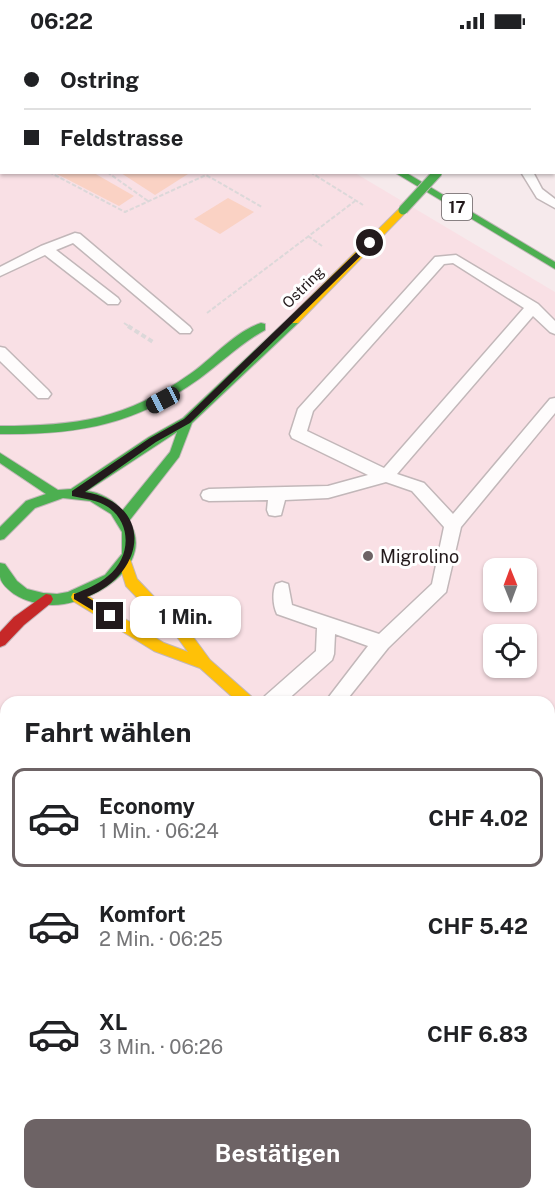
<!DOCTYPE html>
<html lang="de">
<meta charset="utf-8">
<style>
:root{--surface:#fff;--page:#f6f6f6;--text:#202124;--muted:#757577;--line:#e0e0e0;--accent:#6d6365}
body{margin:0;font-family:"Public Sans",sans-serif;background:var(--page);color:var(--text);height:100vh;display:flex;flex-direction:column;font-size:22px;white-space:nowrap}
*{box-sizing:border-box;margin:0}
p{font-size:20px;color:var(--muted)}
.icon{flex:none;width:33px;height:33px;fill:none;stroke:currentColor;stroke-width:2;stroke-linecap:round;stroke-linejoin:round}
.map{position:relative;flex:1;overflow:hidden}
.side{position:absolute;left:0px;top:654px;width:555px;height:504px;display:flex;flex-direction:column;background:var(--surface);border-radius:18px 18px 0 0;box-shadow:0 2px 4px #0004}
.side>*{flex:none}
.guide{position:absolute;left:0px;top:0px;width:555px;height:132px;box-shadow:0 2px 4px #0004;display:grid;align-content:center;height:132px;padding:0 24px;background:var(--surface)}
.needle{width:39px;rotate:359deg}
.controls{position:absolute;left:483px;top:516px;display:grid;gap:12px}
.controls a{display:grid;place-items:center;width:54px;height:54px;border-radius:12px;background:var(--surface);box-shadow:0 2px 4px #0004;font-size:30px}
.end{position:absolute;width:27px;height:27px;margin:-14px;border:8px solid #231a1c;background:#fff;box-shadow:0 0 0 3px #fff}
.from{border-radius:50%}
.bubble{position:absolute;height:42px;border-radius:12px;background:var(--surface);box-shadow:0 2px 4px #0004;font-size:20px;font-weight:700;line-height:42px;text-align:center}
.car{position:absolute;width:18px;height:36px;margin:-18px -9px;border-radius:8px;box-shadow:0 0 4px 2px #0007;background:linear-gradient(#222 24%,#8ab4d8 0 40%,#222 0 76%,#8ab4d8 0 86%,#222 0)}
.guide b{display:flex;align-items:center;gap:21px;height:57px;font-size:22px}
.guide b+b{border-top:2px solid var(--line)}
.guide i{width:15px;height:15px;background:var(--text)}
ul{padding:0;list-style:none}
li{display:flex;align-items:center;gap:18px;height:99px;margin:0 12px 9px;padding:0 12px;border:3px solid transparent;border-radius:12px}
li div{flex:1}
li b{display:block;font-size:22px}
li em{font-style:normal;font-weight:700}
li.selected{border-color:var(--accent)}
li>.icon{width:54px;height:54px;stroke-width:1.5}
h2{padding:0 24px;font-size:27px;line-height:72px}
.primary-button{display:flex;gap:12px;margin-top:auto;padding:12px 24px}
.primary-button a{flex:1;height:69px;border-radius:12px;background:var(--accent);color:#fff;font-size:24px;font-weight:700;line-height:69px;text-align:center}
.status{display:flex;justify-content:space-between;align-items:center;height:42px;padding:0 30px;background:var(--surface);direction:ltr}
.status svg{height:16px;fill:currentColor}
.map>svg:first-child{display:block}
.built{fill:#f9e0e5;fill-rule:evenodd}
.green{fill:#fad2c4}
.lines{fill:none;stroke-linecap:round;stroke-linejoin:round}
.lane-casing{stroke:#c2b7b9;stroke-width:3}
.street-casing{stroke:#c2b7b9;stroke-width:3}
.fast-casing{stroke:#c2b7b9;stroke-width:2}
.slow-casing{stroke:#c2b7b9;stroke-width:2}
.jam-casing{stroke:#c2b7b9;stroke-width:2}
.path-far1{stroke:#dcd8d9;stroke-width:2;stroke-dasharray:4.5 2;stroke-linecap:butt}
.path{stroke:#dcd8d9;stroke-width:4;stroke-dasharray:5 3;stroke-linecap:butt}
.lane{fill:#fefcfc;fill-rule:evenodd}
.street{fill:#fefcfc;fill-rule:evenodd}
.fast{fill:#4caf50;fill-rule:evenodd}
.slow{fill:#ffc107;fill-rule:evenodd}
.jam{fill:#c62828;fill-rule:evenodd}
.fast-bridge-casing{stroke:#c2b7b9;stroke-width:11;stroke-linecap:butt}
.fast-bridge{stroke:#4caf50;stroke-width:9}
.route{fill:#231a1c}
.poi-dot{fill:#6d6365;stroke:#fff;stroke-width:2}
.labels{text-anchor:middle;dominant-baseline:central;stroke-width:6;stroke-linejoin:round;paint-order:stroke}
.far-street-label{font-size:15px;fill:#231a1c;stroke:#fff}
.shield{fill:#fff;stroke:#655f60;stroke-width:1.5}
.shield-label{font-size:16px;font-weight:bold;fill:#231a1c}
.poi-label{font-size:18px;fill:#231a1c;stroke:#fff;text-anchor:start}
</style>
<div class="status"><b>06:22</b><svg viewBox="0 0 49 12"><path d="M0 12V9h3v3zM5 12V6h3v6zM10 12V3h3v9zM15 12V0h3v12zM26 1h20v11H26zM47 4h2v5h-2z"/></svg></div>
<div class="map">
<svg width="555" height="1158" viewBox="0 0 555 1158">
<rect width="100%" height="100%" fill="#f6eaec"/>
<path class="built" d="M0,0L140,1L2,2V130L355,131L555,250V1158H0ZM494,526H526V560H494ZM494,592H526V626H494ZM6,660H549V1152H6Z"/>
<g class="green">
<polygon points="59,130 94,131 134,154 119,164 57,132"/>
<polygon points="185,130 188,132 155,153 121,131"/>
<polygon points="228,156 254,170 220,192 194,177"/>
</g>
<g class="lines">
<g class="lane-casing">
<g id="lane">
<polygon points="248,0 260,0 261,2 249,2"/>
<polygon points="555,73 555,82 554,83 554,74"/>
<polygon points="521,130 533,130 542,147 555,157 555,166 537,156"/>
<polygon points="75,191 80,192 190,285 192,288 190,291 180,291 73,201 56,208 118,256 120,259 118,262 108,262 45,213 0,234 0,225 41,204"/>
<path d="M456,213L538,262L555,279V292L550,290L533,274L397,432L424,441L453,472L550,357L555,356V371L461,485L446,550L388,606L345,660H325L368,604L335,592L334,612L332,618L285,660H263L265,654L316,609L317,586L277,572C273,564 272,550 276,542L282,540L288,542L292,563L379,592L432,542L444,485L412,449L386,440L328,456L285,458L281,473L275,474L269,473L267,468L268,458L209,459L203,457L201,453L203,449L209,447L328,444L368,433L292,396L290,392L298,367L435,215ZM453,221L524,266L384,426L307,389L313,369L444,222Z"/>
<polygon points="0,305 5,306 48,348 51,352 48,356 38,356 0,319"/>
</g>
</g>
<g class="street-casing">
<g id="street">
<polygon points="549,904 555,906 555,952 549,950"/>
<polygon points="555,1010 555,1065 549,1068 549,1013"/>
<polygon points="453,1152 500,1152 497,1158 451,1158"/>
</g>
</g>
<g class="fast-casing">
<g id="fast">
<polygon points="84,0 93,0 83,2"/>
<polygon points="394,130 405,130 555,220 555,227"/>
<path d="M294,274L299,278L298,281L192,381L179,415L129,479C155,521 100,556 64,562C47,565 28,561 14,552C9,548 1,542 0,535C0,530 0,525 0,521L5,522L17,539L27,547L43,551L57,552L68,550L105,533L122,512V490L111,472L90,459L63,456L35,466L4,497L0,498V485L26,459L46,452L0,421V411L58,448L71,447L149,395L183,376L290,275ZM177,390L170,410L122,469C116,459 99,450 87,449Z"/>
<path d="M261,281L265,282V288C241,301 221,321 199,337C135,383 77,393 0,392V384C77,384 126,377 190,332C213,316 234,290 261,281Z"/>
</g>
</g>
<g class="slow-casing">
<g id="slow">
<polygon points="172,0 181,0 182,2 173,2"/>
<polygon points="555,0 555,6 554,6 554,2 551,2"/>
<rect x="0" y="41" width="2" height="6"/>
<polygon points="403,165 406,166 406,170 298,281 290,281 290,275 400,166"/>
<polygon points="125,516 130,517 137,537 158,559 180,577 210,618 253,656 255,660 238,660 200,626 154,609 73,559 71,555 73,551 83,551 164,601 188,610 170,585 148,567 126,544 119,521"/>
<polygon points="555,872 555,888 549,889 549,873"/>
</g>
</g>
<g class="jam-casing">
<g id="jam">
<polygon points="143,0 178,0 180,2 144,2"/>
<polygon points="46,552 51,553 53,557 51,561 24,583 5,603 0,605 0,590 14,575"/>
</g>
</g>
<g class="path-far1">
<polyline points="212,0 215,2"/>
<polyline points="49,130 125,170 206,133 262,165"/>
<polyline points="107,130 148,159"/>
<polyline points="310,130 363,163"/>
<polyline points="308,194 322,204"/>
<polyline points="207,271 355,159"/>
<polyline points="124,281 130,285"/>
</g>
<polyline class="path" points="128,284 153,300"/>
<use href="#lane" class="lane"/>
<use href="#street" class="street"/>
<use href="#fast" class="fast"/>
<use href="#slow" class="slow"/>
<use href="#jam" class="jam"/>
<g class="fast-bridge-casing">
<polyline id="fast-bridge" points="403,168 438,130"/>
</g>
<use href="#fast-bridge" class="fast-bridge"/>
</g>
<path class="route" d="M367,200L374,201L190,381L156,400L85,450C155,462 146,532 87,555L114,571V577H107L74,557V552C87,547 97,543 108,534C130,517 133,482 108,465C98,458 85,457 72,454V449L150,396L184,377Z"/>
<circle class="poi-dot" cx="368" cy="514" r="6"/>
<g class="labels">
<g class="far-street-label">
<text transform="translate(303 245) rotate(-45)">Ostring</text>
</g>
<rect class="shield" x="442" y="152" width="30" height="26" rx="4.5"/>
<g class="shield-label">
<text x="457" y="165">17</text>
</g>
<g class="poi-label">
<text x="380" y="514">Migrolino</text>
</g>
</g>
</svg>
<div class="controls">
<a><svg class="needle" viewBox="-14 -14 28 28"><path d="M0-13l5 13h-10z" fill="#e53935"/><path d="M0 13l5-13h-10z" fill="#757577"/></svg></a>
<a><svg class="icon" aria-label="locate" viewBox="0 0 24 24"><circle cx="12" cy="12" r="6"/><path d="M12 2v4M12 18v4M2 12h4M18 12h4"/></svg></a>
</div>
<i class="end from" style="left:370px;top:201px"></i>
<i class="end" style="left:110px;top:574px"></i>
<div class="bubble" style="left:130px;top:554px;width:111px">1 Min.</div>
<i class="car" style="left:163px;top:358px;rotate:242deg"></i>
<div class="guide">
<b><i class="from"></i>Ostring</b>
<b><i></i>Feldstrasse</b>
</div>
<section class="side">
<h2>Fahrt wählen</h2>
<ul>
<li class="selected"><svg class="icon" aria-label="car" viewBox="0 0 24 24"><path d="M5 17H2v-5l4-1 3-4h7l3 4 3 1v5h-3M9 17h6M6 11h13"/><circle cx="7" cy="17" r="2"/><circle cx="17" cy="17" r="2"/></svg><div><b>Economy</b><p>1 Min. · 06:24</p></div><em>CHF 4.02</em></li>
<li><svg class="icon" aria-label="car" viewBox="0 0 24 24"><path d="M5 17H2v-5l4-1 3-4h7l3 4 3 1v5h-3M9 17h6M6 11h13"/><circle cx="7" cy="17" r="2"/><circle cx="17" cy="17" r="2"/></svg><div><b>Komfort</b><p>2 Min. · 06:25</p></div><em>CHF 5.42</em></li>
<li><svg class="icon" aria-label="car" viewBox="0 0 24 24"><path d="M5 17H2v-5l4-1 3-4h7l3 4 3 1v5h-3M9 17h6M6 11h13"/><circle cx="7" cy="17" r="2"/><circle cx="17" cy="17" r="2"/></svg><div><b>XL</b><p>3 Min. · 06:26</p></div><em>CHF 6.83</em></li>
</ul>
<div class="primary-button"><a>Bestätigen</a></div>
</section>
</div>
